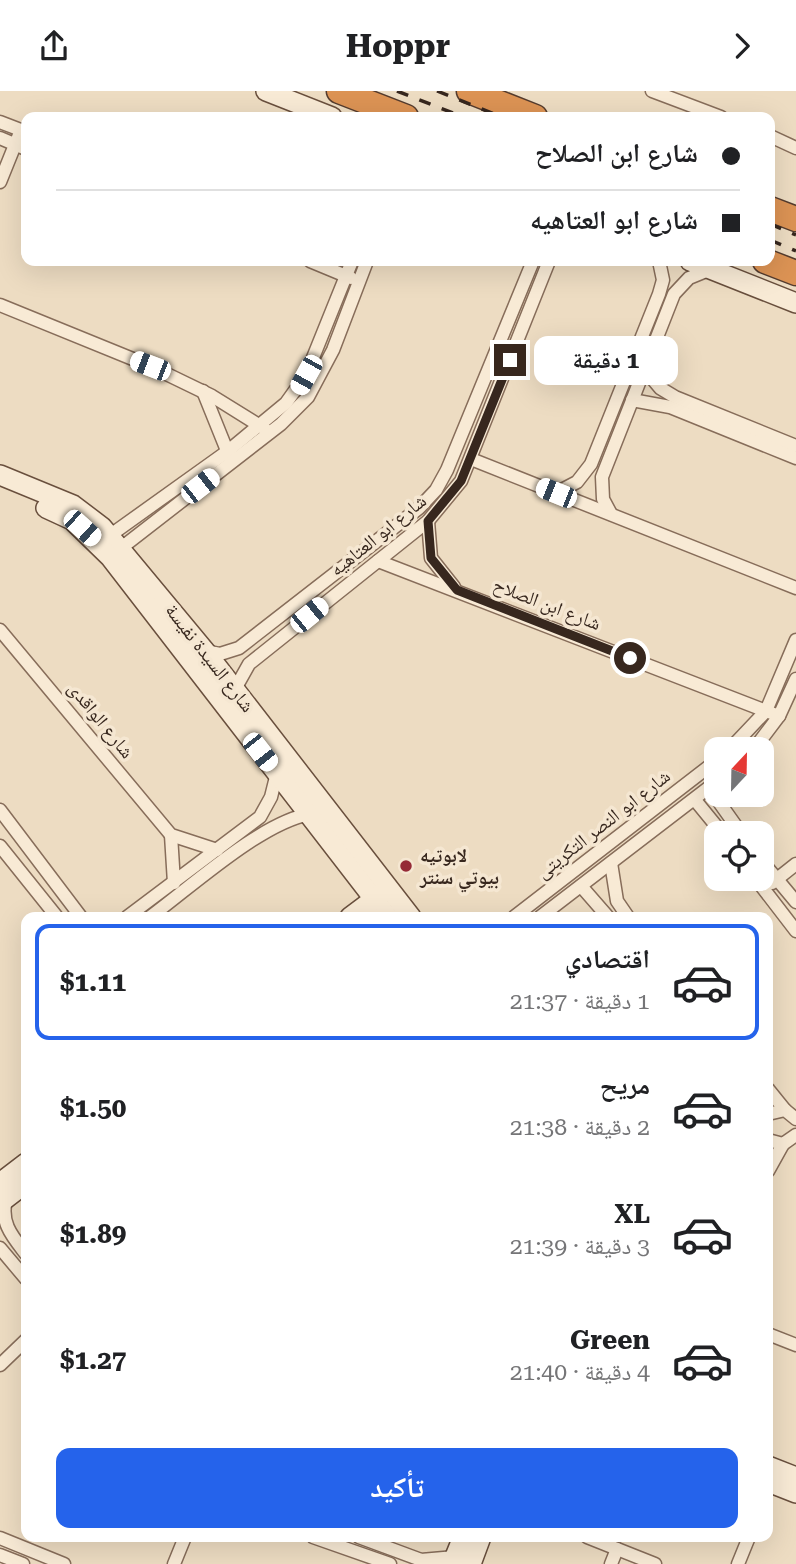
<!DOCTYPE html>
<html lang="ar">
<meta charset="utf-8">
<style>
:root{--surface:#fff;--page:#f6f6f6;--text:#202124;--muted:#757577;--line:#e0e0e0;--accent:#2563eb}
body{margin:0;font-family:"Roboto Serif","Noto Naskh Arabic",serif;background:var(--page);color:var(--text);direction:rtl;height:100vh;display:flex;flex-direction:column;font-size:26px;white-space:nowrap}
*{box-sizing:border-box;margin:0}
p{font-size:23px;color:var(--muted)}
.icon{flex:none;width:38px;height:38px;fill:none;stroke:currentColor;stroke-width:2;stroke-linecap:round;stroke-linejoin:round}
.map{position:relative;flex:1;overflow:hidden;direction:ltr}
.details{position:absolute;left:21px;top:821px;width:752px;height:630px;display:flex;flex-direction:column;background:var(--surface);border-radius:14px;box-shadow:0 7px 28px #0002;direction:rtl}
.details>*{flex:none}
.top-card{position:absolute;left:21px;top:21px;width:754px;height:154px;border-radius:14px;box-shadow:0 7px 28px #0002;direction:rtl;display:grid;align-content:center;height:154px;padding:0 35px;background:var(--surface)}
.needle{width:46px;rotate:22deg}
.fabs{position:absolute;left:704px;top:646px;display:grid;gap:14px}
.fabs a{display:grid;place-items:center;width:70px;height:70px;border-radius:14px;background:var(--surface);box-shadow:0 7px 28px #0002;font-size:35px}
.end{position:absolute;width:32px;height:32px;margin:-16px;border:9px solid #37271e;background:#fff;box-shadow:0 0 0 4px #fff}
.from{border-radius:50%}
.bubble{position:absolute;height:49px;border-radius:14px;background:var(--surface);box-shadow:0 7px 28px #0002;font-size:23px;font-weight:700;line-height:49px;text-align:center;direction:rtl}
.car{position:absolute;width:21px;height:42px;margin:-21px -10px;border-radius:9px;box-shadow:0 0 5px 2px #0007;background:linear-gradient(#fff 24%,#345 0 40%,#fff 0 76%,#345 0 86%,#fff 0)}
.top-card b{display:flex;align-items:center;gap:24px;height:66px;font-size:26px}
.top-card b+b{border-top:2px solid var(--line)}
.top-card i{width:18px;height:18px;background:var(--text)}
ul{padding:12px 0 0;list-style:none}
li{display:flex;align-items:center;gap:21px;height:116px;margin:0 14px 10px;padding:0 21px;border:4px solid transparent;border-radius:14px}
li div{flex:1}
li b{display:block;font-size:26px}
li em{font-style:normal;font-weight:700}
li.active{border-color:var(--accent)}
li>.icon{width:63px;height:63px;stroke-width:1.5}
.button{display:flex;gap:14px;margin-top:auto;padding:14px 35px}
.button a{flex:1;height:80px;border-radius:14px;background:var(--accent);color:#fff;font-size:28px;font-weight:700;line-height:80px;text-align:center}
header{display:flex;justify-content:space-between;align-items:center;height:91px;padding:0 35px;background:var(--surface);font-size:32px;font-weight:700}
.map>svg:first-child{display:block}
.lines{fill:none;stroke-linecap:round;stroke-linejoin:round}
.street-casing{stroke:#876d5a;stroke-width:15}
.secondary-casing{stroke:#694f3d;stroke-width:22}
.highway-casing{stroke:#553c2e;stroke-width:27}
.street{stroke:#f8ead5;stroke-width:12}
.secondary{stroke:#f8ead5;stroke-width:19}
.highway{stroke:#dc9354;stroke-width:24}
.rail{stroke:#37271e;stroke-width:3.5;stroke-dasharray:12 12;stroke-linecap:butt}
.route{stroke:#37271e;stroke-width:9}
.poi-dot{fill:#952a36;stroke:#f5e7d2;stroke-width:2.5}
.labels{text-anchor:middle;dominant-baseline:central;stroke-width:7;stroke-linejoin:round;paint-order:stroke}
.street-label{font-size:19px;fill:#37271e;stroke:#f5e7d2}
.poi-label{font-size:19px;font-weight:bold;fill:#37271e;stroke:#f5e7d2;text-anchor:start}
</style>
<header><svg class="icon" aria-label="forward" viewBox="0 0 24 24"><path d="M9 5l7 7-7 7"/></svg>Hoppr<svg class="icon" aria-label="share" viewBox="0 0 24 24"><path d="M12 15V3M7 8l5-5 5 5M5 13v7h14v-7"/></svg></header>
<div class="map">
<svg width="796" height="1473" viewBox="0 0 796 1473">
<rect width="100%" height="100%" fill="#eddcc2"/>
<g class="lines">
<g class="street-casing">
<g id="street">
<polyline points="652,0 721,26"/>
<polyline points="0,31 26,41"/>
<polyline points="770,45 796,57"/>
<polyline points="0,47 26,58"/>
<polyline points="0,91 21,39"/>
<polyline points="310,170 351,187"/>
<polyline points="0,214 150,275 212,305 265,338"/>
<polyline points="644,278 660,297 675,306 796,355"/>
<polyline points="203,300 230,367"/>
<polyline points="632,309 670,316 796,367"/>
<polyline points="471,368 796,497"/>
<polyline points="556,402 577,391 591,373 659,203 663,189 659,170"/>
<polyline points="611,423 603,408 602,386 674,203 689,187 711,178"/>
<polyline points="428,430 431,467 454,496"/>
<polyline points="105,448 228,360 286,312 306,284 352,170"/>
<polyline points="116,461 281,333 308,306 333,259 367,170"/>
<polyline points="378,470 779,625"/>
<polyline points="0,539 171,744 217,759"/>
<polyline points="205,560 220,563 239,557 419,417 436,399 447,379 533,170"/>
<polyline points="235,598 249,573 428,430 461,390 549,170"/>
<polyline points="730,658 766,620 796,549"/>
<polyline points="754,658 779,625 796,588"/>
<polyline points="709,697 741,742"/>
<polyline points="695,709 722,742"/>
<polyline points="0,719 81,826"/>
<polyline points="171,744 174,792"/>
<polyline points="0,755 57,826"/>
<polyline points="761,769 796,811"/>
<polyline points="611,772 617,810 628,826"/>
<polyline points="756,788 796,840"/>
<polyline points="772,792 796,773"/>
<polyline points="581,795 608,826"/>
<polyline points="127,826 260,726 271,706 277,682"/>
<path d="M150,826C192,795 262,731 310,723"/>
<polyline points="514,826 716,670"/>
<polyline points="540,826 716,691"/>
<polyline points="768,998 785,1019"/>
<polyline points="768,1023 785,1019 796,1028"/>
<polyline points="768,1049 783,1053 796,1044"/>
<polyline points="768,1080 783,1053"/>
<path d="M6,1108C0,1132 12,1145 26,1163"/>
<polyline points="0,1157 26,1188"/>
<polyline points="768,1243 796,1254"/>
<polyline points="0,1274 26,1249"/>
<polyline points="313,1446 390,1473"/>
<polyline points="359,1446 421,1469 455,1466"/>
<polyline points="587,1446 655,1473"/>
<polyline points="0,1447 64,1473"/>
<polyline points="0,1464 23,1473"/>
<polyline points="174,1473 185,1446"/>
<polyline points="611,1473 617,1458"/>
<polyline points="738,1473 749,1446"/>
</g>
</g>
<g class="secondary-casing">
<g id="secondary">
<polyline points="266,0 332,26"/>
<polyline points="690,170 796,212"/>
<polyline points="0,384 73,414 102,436 205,560 411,826"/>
<polyline points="46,417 72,429 110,466 388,826"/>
<polyline points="350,826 382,802"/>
<polyline points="0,1092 26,1072"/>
<polyline points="0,1112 26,1092"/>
<polyline points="768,1375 796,1386"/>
<polyline points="768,1391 796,1402"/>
<polyline points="452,1473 463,1446"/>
<polyline points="471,1473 481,1446"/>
</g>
</g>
<g class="highway-casing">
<g id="highway">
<polyline points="339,0 406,26"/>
<polyline points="469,0 535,26"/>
<polyline points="770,118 796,128"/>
<polyline points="765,170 796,182"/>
</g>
</g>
<use href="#street" class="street"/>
<use href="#secondary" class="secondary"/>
<use href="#highway" class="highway"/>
<g class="rail">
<polyline points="397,0 463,26"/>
<polyline points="437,0 502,26"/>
<polyline points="770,133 796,144"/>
<polyline points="770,149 796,160"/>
</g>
</g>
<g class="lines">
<polyline class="route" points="510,269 461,390 428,430 431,467 457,499 630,567"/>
</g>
<circle class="poi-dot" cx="406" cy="775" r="7"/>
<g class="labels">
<g class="street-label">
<text transform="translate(378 444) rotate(-39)">شارع ابو العتاهيه</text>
<text transform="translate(547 513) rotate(21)">شارع ابن الصلاح</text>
<text transform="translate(210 567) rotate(52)">شارع السيدة نفيسة</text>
<text transform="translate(101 629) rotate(51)">شارع الواقدى</text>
<text transform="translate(603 733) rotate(-38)">شارع ابو النصر التكريتى</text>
</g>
<g class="poi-label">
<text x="420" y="764">لابوتيه<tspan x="420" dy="22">بيوتي سنتر</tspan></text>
</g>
</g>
</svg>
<div class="fabs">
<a><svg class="needle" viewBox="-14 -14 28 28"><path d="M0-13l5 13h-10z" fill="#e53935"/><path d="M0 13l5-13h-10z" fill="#757577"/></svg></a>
<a><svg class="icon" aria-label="locate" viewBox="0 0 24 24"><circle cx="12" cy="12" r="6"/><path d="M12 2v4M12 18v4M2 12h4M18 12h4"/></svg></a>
</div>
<i class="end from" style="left:630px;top:567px"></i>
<i class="end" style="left:510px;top:269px"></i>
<div class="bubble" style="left:534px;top:245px;width:144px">1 دقيقة</div>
<i class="car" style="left:150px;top:275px;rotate:291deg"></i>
<i class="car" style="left:306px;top:284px;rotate:209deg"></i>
<i class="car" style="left:200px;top:395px;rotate:52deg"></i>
<i class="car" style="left:556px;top:402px;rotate:292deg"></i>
<i class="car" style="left:82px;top:437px;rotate:132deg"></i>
<i class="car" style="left:309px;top:524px;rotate:51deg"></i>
<i class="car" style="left:260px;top:661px;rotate:142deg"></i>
<div class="top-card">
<b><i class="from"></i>شارع ابن الصلاح</b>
<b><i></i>شارع ابو العتاهيه</b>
</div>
<section class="details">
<ul>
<li class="active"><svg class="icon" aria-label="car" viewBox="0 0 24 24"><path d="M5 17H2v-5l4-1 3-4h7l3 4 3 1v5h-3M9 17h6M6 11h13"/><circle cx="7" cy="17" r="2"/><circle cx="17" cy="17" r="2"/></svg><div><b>اقتصادي</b><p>1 دقيقة · 21:37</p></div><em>$1.11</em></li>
<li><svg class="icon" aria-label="car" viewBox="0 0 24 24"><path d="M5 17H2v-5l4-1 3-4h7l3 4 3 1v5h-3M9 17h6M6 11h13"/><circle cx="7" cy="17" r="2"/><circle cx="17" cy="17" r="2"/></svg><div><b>مريح</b><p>2 دقيقة · 21:38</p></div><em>$1.50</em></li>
<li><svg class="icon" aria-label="car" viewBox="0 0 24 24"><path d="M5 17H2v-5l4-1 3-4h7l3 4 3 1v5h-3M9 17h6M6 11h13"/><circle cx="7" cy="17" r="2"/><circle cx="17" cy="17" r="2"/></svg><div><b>XL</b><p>3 دقيقة · 21:39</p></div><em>$1.89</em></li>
<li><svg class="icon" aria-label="car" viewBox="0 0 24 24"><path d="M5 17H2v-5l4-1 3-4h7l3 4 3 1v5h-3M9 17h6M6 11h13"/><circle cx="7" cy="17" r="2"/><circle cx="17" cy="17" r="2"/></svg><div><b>Green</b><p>4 دقيقة · 21:40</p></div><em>$1.27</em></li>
</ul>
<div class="button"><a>تأكيد</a></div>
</section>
</div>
